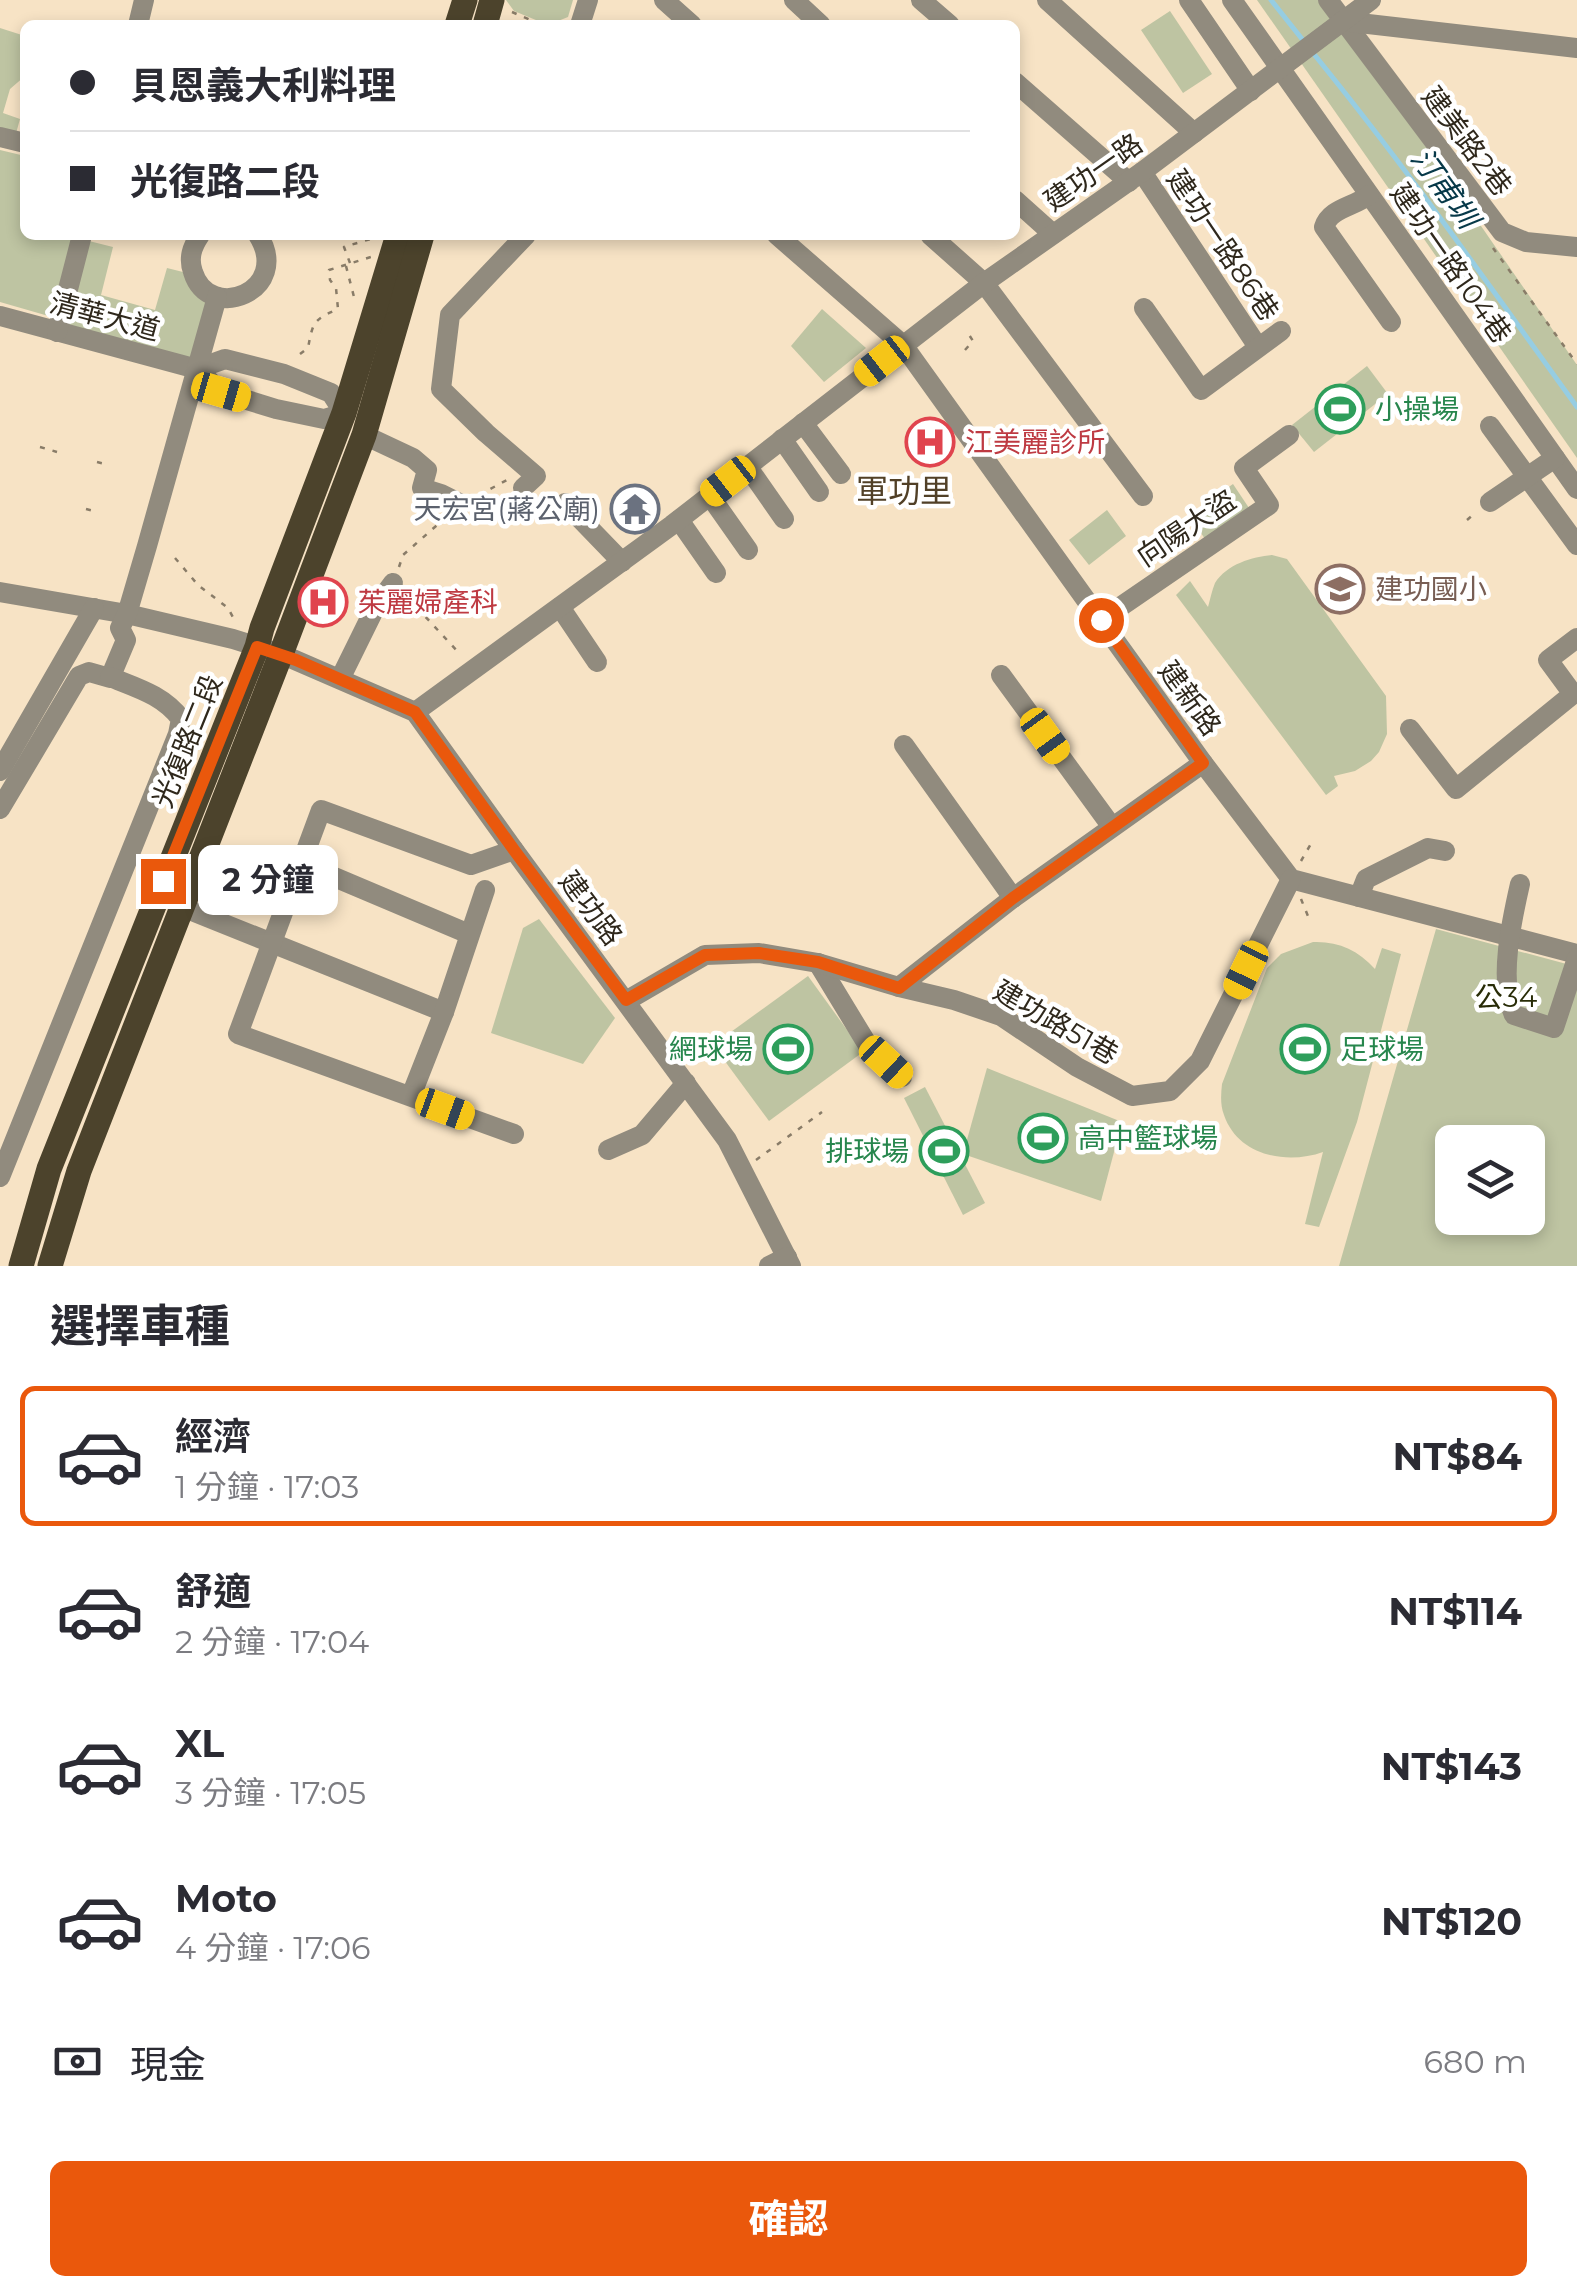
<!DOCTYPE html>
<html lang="zh-TW">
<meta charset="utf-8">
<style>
:root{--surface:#fff;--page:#f7f7f7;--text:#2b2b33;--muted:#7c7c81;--line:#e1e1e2;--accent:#ea580c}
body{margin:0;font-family:Montserrat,"Noto Sans TC",sans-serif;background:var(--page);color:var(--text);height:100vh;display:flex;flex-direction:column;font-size:38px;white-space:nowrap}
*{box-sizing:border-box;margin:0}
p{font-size:32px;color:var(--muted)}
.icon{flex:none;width:55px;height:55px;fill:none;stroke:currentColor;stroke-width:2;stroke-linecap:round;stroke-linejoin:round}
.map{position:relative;height:1266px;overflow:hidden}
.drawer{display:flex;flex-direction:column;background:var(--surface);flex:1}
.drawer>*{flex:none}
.guide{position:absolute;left:20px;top:20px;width:1000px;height:220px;border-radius:15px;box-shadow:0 5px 15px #0003;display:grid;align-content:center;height:220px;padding:0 50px;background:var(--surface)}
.fabs{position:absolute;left:1435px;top:1125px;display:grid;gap:20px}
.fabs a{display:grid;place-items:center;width:110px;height:110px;border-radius:15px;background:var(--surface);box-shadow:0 5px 15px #0003;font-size:50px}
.end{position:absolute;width:45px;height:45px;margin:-22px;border:12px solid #ea580c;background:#fff;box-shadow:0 0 0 5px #fff}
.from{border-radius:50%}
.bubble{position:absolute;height:70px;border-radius:15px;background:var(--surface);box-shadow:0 5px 15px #0003;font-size:32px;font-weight:700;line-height:70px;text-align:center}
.car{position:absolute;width:30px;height:60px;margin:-30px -15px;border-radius:12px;box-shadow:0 0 8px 2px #0007;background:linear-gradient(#f5c518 24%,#345 0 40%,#f5c518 0 76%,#345 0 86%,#f5c518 0)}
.guide b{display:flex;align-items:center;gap:35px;height:95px;font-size:38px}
.guide b+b{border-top:2px solid var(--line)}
.guide i{width:25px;height:25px;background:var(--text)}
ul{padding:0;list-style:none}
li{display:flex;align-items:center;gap:30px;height:140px;margin:0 20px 15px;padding:0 30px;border:5px solid transparent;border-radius:15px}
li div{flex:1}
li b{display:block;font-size:38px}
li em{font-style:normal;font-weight:700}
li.active{border-color:var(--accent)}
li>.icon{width:90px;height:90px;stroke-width:1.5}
h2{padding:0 50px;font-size:45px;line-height:120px}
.pay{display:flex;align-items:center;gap:25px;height:110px;padding:0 50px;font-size:38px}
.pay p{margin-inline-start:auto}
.button{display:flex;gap:20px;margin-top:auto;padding:20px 50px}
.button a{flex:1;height:115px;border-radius:15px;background:var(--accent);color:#fff;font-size:40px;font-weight:700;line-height:115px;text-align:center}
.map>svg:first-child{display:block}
.green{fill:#bec4a2;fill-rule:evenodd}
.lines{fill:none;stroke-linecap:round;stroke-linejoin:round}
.stream{stroke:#96cde2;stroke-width:5}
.path{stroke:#897c68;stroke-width:2.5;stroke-dasharray:5 8;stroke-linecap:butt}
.minor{stroke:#918b7e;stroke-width:20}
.major{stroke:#4c432c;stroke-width:25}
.route{stroke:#ea580c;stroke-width:12}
.labels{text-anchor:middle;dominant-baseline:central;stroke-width:9;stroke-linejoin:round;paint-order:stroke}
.street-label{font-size:28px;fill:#2f281c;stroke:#fff}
.leisure-label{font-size:28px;fill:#27864d;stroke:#fff;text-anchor:start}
.health-label{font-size:28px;fill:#be3a42;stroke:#fff;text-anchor:start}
.worship-label{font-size:28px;fill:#5b616d;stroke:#fff;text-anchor:end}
.education-label{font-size:28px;fill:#785e54;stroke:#fff;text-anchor:start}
.park-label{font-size:28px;fill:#282c07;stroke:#fff}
.water-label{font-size:30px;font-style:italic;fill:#073949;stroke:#fff}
.quarter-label{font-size:32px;fill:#514027;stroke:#fff}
</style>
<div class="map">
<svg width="1577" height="1266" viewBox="0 0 1577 1266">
<rect width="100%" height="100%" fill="#f7e3c5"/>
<g class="green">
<polygon points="506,0 573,0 568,17 548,25 514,11"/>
<polygon points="1257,0 1325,0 1577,365 1577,458"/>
<polygon points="1170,11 1212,74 1183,93 1141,30"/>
<polygon points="0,28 25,36 25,76 10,89 3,113 20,119 15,137 0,132"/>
<polygon points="0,150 25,156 25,235 73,235 52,317 0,302"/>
<polygon points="89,241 113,247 101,295 155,310 167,268 187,273 211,302 195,362 66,326"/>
<polygon points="822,309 866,348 824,382 791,346"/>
<polygon points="1367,366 1388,394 1314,452 1292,425"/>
<polygon points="1233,484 1249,508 1205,539 1189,515"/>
<polygon points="1107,510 1126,536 1089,565 1069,540"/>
<path d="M1272,555L1287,559L1386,696L1387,734L1379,752L1371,761L1355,771L1334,776L1338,786L1326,795L1176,595L1190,581L1208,607C1210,600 1212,590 1215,583C1227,564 1252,557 1272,555Z"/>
<polygon points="539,919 615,1018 583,1064 491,1033 523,928"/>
<path d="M1436,929L1574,966L1577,971V1266H1339ZM1452,1142H1528V1218H1452Z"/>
<path d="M1313,942C1338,941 1358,950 1375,969L1382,948L1401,954L1357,1122L1319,1227L1305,1224L1323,1152C1287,1165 1238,1156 1224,1115C1220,1105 1221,1094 1222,1084L1267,968L1281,954Z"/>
<polygon points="808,976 863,1052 769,1121 713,1045"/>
<polygon points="987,1068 1122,1122 1101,1201 963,1154"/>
<polygon points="925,1087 985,1203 963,1215 904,1098"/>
</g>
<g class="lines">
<g class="stream">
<polyline points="1271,0 1306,44"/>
<path d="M1313,53C1406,167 1491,288 1577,407"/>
</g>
<g class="path">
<polyline points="512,12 542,25"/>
<polyline points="1493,248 1577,364"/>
<polyline points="350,263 344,247 377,237"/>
<polyline points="346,266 354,297 360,297"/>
<polyline points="965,350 973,341 966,330"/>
<path d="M300,354L308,348C313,322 313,320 338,309L336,288L330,280L329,270L371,257"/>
<polyline points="40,447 57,452"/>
<polyline points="97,462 109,465"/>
<polyline points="479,495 507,480"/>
<polyline points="86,509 98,512"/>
<polyline points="1467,520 1474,514"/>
<polyline points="175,558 198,585 228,608 235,621"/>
<polyline points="399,567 403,555 444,519"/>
<polyline points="408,598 460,654"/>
<polyline points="1301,861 1312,842"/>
<polyline points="1301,899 1310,921"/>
<polyline points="756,1160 822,1112"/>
</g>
<g class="minor">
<polyline points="664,0 692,25"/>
<polyline points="794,0 821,25"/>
<polyline points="921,0 950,25"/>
<polyline points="1047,0 1194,133"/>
<polyline points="1189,0 1251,91"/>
<polyline points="1232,0 1577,489"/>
<polyline points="1328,0 1502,232 1526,242 1577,247"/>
<polyline points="1342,21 1577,48"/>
<polyline points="138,25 144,0"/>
<polyline points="580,25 588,0"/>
<polyline points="1015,82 1129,182"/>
<polyline points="0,137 25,143"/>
<polyline points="1142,172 1258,347"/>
<path d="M1369,195C1354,207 1330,208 1324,227L1391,322"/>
<polyline points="1015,200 1053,234"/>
<path d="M200,235C192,247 188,258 193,272C209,324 293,291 258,235"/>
<polyline points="777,235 903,345 1203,763 1291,879 1577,954"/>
<polyline points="930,235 984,283 1143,496"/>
<polyline points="1144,308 1201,390 1281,331"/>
<polyline points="0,316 197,369 221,392 276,409 324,419 344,413"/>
<polyline points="57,332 82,235"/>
<polyline points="197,369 225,359 284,374 331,393 344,413"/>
<polyline points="803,423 841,474"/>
<polyline points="1490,426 1577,545"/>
<polyline points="364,435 413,458 427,470 422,488 441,494 461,504"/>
<polyline points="782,439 819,492"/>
<polyline points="747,466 784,519"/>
<polyline points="523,488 536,476 486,433 441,389 450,315 526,235"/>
<polyline points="710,496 748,550"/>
<polyline points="1490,502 1555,458"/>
<polyline points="565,503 622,562"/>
<polyline points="679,520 716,573"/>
<polyline points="0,592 127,614 233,639 281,654 415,712 514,850 727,1140 791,1266"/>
<polyline points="560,607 597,662"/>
<polyline points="1101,620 1269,505 1244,468 1289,435"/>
<polyline points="1001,675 1112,827"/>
<polyline points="340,679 376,606 393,583"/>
<polyline points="415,712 672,525 984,283 1142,172 1371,0"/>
<polyline points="1410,729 1456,789 1573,694 1548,660 1577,638"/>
<polyline points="904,745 1013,898"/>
<polyline points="0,771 94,608"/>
<polyline points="0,809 79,676 89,672 110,678 126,640 120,628 127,614 147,546 217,297"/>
<polyline points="301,863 469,934"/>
<path d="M1520,884C1512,919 1498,981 1514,1015L1554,1028L1577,958"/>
<polyline points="1359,897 1366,879 1428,848 1445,851"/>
<polyline points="182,907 444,1012"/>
<polyline points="818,963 869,1047 902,1077"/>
<polyline points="899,987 1013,898 1203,763"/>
<polyline points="626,1001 705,955 759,953 818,963 899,987 954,1000 1001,1016 1077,1067 1132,1096 1170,1091 1200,1061 1291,879"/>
<polyline points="411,1096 444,1012 485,890"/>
<polyline points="514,1134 238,1034 321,810 471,865 514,850"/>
<polyline points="608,1150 642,1135 686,1083"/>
<path d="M0,1177L178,734L181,719C163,695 137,688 110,677"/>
<polyline points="769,1266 787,1257"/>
</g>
<g class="major">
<polyline points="457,25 465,0"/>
<polyline points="485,25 492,0"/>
<polyline points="21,1266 49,1169 257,647 262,628 344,413 398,235"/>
<polyline points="50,1266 79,1171 281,654 364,435 422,235"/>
</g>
</g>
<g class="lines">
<polyline class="route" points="163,881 257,647 296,660 415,712 514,850 626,1000 705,955 759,953 818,962 899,988 1013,898 1203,763 1101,620"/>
</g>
<defs>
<g id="stadium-ring" transform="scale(2.5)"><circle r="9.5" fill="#fff" stroke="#2e9e5b" stroke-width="1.5"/><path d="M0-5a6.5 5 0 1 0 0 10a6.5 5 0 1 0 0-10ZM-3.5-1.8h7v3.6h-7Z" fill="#2e9e5b"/></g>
<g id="hospital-ring" transform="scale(2.5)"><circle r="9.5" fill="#fff" stroke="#e0444e" stroke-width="1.5"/><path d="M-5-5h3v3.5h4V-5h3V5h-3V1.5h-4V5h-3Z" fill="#e0444e"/></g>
<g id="temple-ring" transform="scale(2.5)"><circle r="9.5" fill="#fff" stroke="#6b7280" stroke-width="1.5"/><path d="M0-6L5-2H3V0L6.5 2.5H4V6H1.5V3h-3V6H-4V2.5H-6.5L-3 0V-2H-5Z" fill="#6b7280"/></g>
<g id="school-ring" transform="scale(2.5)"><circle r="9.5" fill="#fff" stroke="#8d6e63" stroke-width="1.5"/><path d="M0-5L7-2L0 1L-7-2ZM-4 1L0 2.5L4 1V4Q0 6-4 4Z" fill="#8d6e63"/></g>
</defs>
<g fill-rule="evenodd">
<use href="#stadium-ring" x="1340" y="409"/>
<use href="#hospital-ring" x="930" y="442"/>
<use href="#temple-ring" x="635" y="509"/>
<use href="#school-ring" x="1340" y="589"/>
<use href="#hospital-ring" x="323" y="602"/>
<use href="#stadium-ring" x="788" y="1049"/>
<use href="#stadium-ring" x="1305" y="1049"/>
<use href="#stadium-ring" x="1043" y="1138"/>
<use href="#stadium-ring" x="944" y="1151"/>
</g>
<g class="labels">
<g class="street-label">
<text transform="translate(1467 141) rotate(53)">建美路2巷</text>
<text transform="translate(1093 172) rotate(-35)">建功一路</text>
<text transform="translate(1223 245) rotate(56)">建功一路86巷</text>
<text transform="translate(1451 263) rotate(55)">建功一路104巷</text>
<text transform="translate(105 316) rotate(15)">清華大道</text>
<text transform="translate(1186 528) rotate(-34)">向陽大盜</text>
<text transform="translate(1190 698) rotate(54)">建新路</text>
<text transform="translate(187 741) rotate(-68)">光復路二段</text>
<text transform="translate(591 908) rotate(53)">建功路</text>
<text transform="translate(1056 1022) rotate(30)">建功路51巷</text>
</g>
<g class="leisure-label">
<text x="1375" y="409">小操場</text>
<text x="753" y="1049" text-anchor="end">網球場</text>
<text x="1340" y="1049">足球場</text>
<text x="1078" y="1138">高中籃球場</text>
<text x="909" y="1151" text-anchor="end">排球場</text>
</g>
<g class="health-label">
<text x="965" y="442">江美麗診所</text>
<text x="358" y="602">茱麗婦產科</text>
</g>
<g class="worship-label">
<text x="600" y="509">天宏宮(蔣公廟)</text>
</g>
<g class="education-label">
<text x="1375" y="589">建功國小</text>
</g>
<g class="park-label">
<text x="1506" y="997">公34</text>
</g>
<g class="water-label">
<text transform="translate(1445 188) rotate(54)">汀甫圳</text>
</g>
<g class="quarter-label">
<text x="904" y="490">軍功里</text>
</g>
</g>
</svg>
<div class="fabs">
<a><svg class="icon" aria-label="layers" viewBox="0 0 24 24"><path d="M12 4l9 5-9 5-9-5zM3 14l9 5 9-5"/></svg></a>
</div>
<i class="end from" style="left:1101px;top:620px"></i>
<i class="end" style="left:163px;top:881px"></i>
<div class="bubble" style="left:198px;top:845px;width:140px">2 分鐘</div>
<i class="car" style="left:882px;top:361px;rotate:232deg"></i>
<i class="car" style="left:221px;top:392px;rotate:106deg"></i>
<i class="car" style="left:728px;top:481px;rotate:232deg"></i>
<i class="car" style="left:1045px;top:736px;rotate:144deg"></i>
<i class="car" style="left:1246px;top:970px;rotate:206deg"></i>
<i class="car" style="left:886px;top:1062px;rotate:133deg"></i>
<i class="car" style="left:445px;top:1109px;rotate:110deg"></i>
<div class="guide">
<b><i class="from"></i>貝恩義大利料理</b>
<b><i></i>光復路二段</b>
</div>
</div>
<section class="drawer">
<h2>選擇車種</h2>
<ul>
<li class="active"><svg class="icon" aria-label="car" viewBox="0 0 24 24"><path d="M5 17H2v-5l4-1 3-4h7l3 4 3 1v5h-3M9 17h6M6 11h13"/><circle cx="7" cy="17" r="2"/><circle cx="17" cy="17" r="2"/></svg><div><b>經濟</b><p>1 分鐘 · 17:03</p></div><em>NT$84</em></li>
<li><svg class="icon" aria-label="car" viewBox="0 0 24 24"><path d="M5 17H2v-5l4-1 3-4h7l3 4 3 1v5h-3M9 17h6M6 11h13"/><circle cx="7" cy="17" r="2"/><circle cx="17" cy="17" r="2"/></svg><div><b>舒適</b><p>2 分鐘 · 17:04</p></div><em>NT$114</em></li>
<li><svg class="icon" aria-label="car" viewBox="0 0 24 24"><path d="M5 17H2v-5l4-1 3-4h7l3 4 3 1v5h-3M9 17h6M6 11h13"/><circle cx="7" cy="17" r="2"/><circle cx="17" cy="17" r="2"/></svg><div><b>XL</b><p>3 分鐘 · 17:05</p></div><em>NT$143</em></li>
<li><svg class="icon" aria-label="car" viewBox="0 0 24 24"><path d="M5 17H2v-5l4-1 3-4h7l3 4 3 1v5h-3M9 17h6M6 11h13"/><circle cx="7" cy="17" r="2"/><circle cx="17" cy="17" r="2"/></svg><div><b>Moto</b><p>4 分鐘 · 17:06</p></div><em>NT$120</em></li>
</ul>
<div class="pay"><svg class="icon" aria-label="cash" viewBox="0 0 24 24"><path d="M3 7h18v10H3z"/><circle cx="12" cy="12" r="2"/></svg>現金<p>680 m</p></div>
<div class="button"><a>確認</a></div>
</section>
